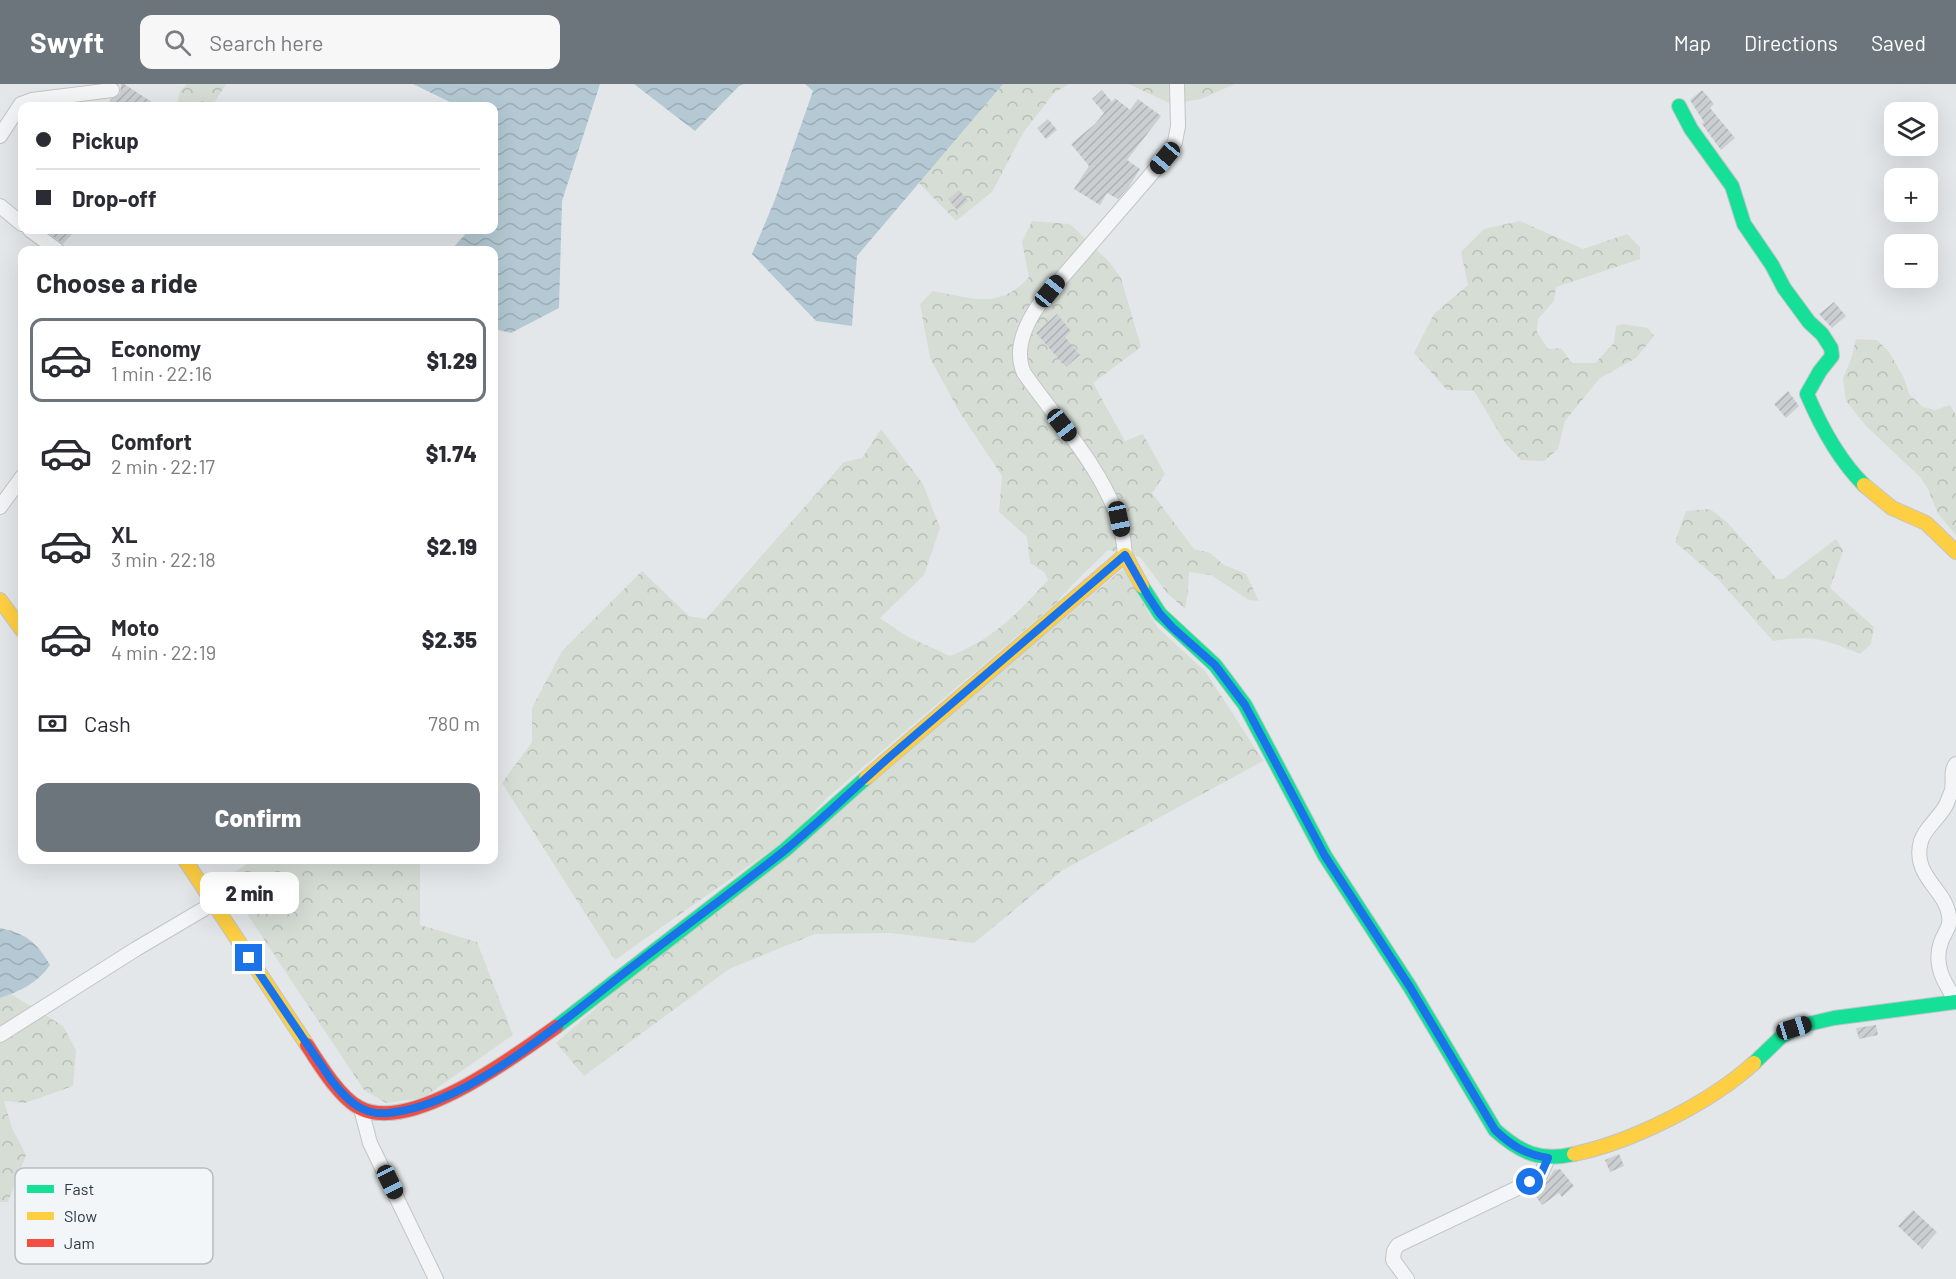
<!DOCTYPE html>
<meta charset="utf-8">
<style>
:root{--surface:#fff;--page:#f7f7f7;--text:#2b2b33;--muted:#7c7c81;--line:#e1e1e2;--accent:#6c757c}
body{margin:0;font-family:Barlow,sans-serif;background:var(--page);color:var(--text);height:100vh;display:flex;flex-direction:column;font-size:22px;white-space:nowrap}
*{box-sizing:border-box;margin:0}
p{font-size:20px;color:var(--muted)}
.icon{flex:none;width:33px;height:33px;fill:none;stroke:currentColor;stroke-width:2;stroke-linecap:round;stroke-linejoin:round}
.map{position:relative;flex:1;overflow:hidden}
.drawer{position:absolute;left:18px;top:162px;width:480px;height:618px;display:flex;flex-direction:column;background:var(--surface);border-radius:12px;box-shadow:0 6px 24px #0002}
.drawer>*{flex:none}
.hud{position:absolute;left:18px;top:18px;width:480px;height:132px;border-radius:12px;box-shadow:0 6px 24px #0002;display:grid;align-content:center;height:132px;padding:0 18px;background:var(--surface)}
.buttons{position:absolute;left:1884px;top:18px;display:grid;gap:12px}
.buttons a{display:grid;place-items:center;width:54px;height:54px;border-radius:12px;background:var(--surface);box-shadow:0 6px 24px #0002;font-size:30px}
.end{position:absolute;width:27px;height:27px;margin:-14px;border:8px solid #1a73e8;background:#fff;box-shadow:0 0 0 3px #fff}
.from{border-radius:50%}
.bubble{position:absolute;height:42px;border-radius:12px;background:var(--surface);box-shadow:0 6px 24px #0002;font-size:20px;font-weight:800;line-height:42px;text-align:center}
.car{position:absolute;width:18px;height:36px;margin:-18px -9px;border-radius:8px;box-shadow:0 0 4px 2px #0007;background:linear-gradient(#222 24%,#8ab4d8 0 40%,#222 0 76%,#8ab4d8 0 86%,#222 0)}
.hud b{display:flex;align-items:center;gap:21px;height:57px;font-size:22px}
.hud b+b{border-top:2px solid var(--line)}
.hud i{width:15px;height:15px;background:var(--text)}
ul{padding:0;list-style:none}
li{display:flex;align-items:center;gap:18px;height:84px;margin:0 12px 9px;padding:0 6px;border:3px solid transparent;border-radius:12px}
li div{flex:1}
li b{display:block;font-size:22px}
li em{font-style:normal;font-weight:800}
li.on{border-color:var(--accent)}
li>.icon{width:54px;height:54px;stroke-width:1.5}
h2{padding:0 18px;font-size:27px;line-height:72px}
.pay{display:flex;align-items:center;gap:15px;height:66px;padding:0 18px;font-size:22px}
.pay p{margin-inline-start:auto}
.action{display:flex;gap:12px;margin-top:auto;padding:12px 18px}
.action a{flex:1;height:69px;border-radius:12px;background:var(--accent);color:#fff;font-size:24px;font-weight:800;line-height:69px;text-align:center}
header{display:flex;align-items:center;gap:36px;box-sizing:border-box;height:84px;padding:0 30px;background:var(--accent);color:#fff}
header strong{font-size:28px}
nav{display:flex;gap:33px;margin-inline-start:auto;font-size:21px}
.search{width:420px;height:54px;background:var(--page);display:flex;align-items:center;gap:15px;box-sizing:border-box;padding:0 21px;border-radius:12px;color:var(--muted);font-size:22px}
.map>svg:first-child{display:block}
.forest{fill:url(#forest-crowns)}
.water{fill:url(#water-waves)}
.building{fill:url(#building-hatch)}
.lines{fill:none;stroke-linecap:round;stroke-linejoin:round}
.street-casing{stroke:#c2c5c7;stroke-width:16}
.fast-casing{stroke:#c2c5c7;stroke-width:16}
.slow-casing{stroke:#c2c5c7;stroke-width:16}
.jam-casing{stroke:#c2c5c7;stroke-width:16}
.street{stroke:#f3f5f6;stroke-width:14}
.fast{stroke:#16e098;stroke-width:14}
.slow{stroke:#ffcf43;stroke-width:14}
.jam{stroke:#f24e42;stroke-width:14}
.route{stroke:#1a73e8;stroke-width:8}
.key{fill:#f2f6f8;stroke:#b6bdc1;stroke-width:1.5}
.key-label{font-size:16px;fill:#2b3842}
</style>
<header>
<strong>Swyft</strong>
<div class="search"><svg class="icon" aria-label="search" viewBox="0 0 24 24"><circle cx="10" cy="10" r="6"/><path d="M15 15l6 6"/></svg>Search here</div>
<nav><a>Map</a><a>Directions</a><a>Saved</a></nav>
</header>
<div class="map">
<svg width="1956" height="1195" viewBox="0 0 1956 1195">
<defs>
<pattern id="forest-crowns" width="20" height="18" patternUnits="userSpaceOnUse" patternTransform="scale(1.5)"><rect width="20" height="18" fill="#d6ddd5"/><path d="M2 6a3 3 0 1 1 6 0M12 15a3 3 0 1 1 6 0" fill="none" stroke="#b8beb8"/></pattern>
<pattern id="water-waves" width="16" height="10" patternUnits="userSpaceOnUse" patternTransform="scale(1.5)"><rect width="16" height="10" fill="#b4c9d3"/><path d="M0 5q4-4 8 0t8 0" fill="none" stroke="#9badb6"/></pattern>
<pattern id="building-hatch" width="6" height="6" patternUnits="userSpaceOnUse" patternTransform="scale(1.5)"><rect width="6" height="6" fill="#cccfd1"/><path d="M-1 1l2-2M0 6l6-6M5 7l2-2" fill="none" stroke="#afb2b5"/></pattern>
</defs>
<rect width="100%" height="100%" fill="#e4e7e9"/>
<g class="forest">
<polygon points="187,0 226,0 212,22 177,22 180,7"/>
<polygon points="1003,0 1069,0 1054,9 1023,49 992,108 956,137 919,99"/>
<polygon points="1129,0 1235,0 1201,15 1171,20"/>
<path d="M1032,137L1070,140L1110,179L1121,194L1141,263L1093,299L1125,357L1143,350L1165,390L1152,409L1194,465L1210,469L1224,481L1246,490L1259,517L1249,516L1211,491L1189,488L1188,508L1185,525L1167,509L1140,473L1108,466L1071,502L1056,519L828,713L802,741L780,760L615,876L502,699L532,658V624L562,567L642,487L689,532L706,535L844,378L862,374L881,345L923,400L940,444L924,491L880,534L908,553L950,572C994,555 1017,530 1048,496L1044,488L1030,479L1027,453L999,428L1002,392L960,329L930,274L920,220L933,207C971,214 1000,226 1029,193L1022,158Z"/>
<polygon points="1520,137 1583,165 1627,150 1640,163 1640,175 1556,203 1554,217 1538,235 1537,248 1548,265 1561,264 1572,279 1595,279 1614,259 1616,242 1622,240 1648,244 1654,252 1636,274 1600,294 1565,337 1558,365 1544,377 1521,376 1506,360 1474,307 1447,306 1414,269 1434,230 1468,201 1461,168 1484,145"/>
<polygon points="1856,255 1877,256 1889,268 1904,294 1909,310 1923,323 1935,326 1950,321 1956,331 1956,451 1938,430 1928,405 1920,393 1866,342 1846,317 1843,294 1851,275"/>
<path d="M1710,425L1727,438L1777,495H1783L1836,455L1843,467L1830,504L1874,543L1871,560L1860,570C1823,555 1814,551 1773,557L1718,495L1675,458L1686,427Z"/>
<polygon points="1123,485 1158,544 1206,588 1263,677 1063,786 974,859 890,849 815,850 729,885 584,992 556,959 638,887"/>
<polygon points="253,776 420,776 420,841 477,858 513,951 423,1014 386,1019 364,1006 224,795"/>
<polygon points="11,910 63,942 76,966 73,1002 25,1019 4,1017 12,1044 26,1071 8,1118 0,1118 0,914"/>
</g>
<g class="water">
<polygon points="413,0 600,0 562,117 559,224 511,249 494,245 494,166 451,166 469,146 494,146 494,22 458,22"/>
<polygon points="634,0 744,0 739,2 695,47"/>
<polygon points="805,0 1003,0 857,172 852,242 816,237 752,170 774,118 813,7"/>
<path d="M0,844C27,850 36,858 50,881C38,899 20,907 0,914Z"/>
</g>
<g class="building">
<polygon points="121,0 124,0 158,22 107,22 111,15 120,10"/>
<polygon points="1102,6 1112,18 1115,14 1130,26 1138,15 1161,32 1127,76 1140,85 1129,103 1118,115 1107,109 1100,121 1074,105 1089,82 1071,60 1095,40 1104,29 1092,15"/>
<polygon points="1702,6 1714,20 1710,24 1735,54 1721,66 1702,40 1704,38 1690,16"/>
<polygon points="1048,35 1057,46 1046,55 1037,44"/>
<polygon points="959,106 968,117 957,126 948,115"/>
<polygon points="44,146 76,146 63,160"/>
<polygon points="1834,218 1846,232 1832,244 1819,230"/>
<polygon points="1057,230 1071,247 1065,253 1080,271 1066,283 1036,249"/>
<polygon points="1788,307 1799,322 1786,334 1774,320"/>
<polygon points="1876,941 1878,951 1859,955 1856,944"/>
<polygon points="1619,1070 1624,1082 1610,1088 1605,1076"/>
<polygon points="1560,1085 1574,1102 1562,1113 1559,1109 1542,1121 1532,1107 1547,1097 1554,1086"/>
<polygon points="1913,1126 1937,1148 1922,1165 1898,1142"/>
</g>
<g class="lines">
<g class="street-casing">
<g id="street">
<polyline points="0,52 21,20 32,16 112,6"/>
<polyline points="0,122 22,140"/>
<polyline points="30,146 57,166"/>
<polyline points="0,423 22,393"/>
<path d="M1125,471C1124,459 1122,445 1118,434C1099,380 1056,335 1024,289C1013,265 1026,239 1040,219L1142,101L1165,74L1175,58L1178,42L1177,0"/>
<path d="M1956,680C1950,687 1954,697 1952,706C1951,710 1948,715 1947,719C1941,733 1925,743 1921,757C1911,792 1946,805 1949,832C1951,843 1945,847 1941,858C1933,881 1944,898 1956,917"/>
<polyline points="0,951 136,865 214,819"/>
<polyline points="361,1025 370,1059 436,1195"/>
<polyline points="1407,1195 1393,1176 1394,1167 1398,1161 1530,1098 1541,1090 1548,1074"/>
</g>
</g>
<g class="fast-casing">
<g id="fast">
<path d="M1679,22L1691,45L1732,102L1744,140L1772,181L1784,204L1809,238L1822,250L1831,264L1832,272L1820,287L1807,310C1821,343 1838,375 1864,401"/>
<path d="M1142,502L1160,530L1215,581L1245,621L1325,772L1410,903L1495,1046C1521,1069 1540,1078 1574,1070"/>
<polyline points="556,943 785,766 866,694"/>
<polyline points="1754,979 1782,952 1804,941 1834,934 1956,918"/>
</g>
</g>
<g class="slow-casing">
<g id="slow">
<polyline points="1864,401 1892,424 1926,439 1956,468"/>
<polyline points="0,516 22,546"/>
<polyline points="866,694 1125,471 1142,502"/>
<polyline points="185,776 307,961"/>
<path d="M1574,1070C1632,1058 1710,1019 1754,979"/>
</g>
</g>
<g class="jam-casing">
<path id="jam" d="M307,961C319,980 340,1014 360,1024C411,1050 515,972 556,943"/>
</g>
<use href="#street" class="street"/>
<use href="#fast" class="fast"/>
<use href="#slow" class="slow"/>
<use href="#jam" class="jam"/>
</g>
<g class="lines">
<path class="route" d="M249,874L332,997C347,1016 362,1032 389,1029C472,1021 571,929 636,880C685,842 735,806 784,767C821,737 856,702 893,670C970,604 1048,537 1125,471L1148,512L1160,530L1173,544L1215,581L1245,621L1325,772L1410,903L1495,1046C1512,1062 1525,1070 1548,1074L1541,1090L1530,1098"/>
</g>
<rect x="15" y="1084" width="198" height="96" rx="9" class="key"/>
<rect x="27" y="1101" width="27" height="8" fill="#16e098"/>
<rect x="27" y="1128" width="27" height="8" fill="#ffcf43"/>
<rect x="27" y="1155" width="27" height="8" fill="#f24e42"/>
<g class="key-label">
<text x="64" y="1111">Fast</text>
<text x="64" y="1138">Slow</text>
<text x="64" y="1165">Jam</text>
</g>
</svg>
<div class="buttons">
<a><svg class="icon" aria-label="layers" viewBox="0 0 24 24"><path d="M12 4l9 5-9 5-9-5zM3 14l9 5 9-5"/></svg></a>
<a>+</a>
<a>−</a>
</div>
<i class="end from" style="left:1530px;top:1098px"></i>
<i class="end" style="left:249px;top:874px"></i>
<div class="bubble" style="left:200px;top:788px;width:99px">2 min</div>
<i class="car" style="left:1165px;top:74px;rotate:220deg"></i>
<i class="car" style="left:1050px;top:207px;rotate:39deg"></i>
<i class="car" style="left:1062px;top:341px;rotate:142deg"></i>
<i class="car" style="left:1119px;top:435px;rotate:168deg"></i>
<i class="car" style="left:1794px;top:944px;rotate:73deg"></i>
<i class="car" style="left:390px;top:1098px;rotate:154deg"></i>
<div class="hud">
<b><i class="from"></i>Pickup</b>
<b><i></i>Drop-off</b>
</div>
<section class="drawer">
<h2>Choose a ride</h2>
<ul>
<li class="on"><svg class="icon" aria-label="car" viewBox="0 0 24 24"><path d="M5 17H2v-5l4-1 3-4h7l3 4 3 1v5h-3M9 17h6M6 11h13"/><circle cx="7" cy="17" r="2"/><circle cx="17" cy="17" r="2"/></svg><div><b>Economy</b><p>1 min · 22:16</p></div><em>$1.29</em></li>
<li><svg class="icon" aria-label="car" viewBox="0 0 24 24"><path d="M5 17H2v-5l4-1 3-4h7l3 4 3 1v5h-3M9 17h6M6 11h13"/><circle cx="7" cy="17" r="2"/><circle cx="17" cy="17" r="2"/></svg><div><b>Comfort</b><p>2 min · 22:17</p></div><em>$1.74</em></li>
<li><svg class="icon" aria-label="car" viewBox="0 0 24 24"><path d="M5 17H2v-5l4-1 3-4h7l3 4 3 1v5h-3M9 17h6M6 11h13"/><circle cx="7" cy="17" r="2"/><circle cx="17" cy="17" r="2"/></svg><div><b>XL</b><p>3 min · 22:18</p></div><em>$2.19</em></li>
<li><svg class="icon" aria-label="car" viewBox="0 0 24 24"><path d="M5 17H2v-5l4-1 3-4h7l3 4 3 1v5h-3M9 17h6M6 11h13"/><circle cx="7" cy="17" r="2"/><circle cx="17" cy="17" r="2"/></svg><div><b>Moto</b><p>4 min · 22:19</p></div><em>$2.35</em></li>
</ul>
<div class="pay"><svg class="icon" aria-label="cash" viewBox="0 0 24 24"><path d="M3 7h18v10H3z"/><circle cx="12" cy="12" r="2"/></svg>Cash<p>780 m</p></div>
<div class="action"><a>Confirm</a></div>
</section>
</div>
